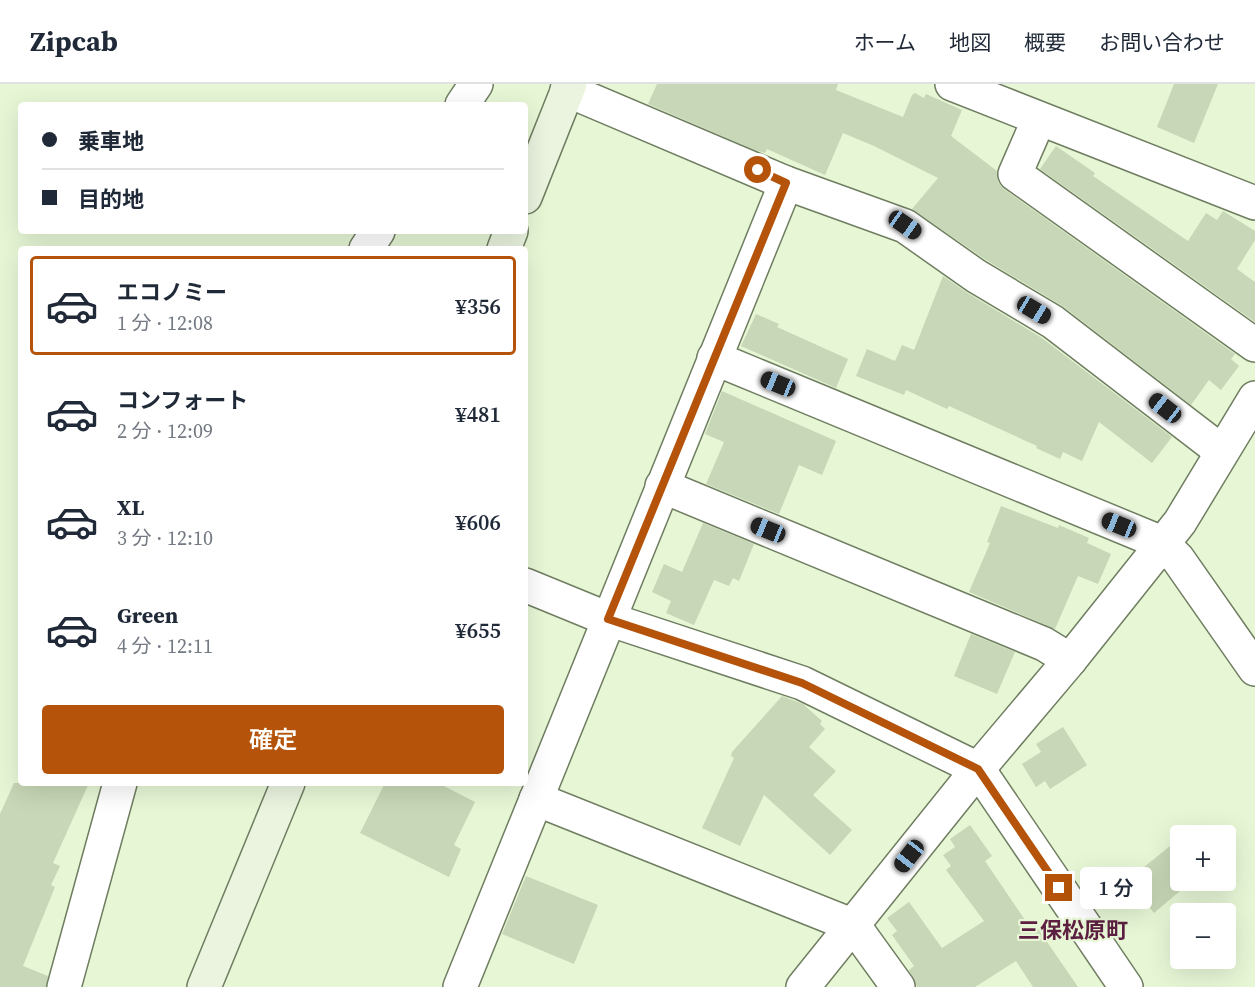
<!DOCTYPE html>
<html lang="ja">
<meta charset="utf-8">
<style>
:root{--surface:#fff;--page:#f2f2f3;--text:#1f2937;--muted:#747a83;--line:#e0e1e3;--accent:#b45309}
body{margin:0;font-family:"Source Serif 4","Noto Sans JP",serif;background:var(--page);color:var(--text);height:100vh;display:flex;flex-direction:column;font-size:22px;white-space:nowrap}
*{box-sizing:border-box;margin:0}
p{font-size:20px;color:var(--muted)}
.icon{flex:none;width:33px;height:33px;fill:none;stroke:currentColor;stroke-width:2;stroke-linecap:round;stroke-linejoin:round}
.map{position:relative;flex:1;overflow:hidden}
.drawer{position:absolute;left:18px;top:162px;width:510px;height:540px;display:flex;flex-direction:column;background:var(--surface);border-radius:6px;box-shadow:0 6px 24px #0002}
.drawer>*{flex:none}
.guide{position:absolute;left:18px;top:18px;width:510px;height:132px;border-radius:6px;box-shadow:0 6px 24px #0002;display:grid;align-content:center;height:132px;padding:0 24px;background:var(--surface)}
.fabs{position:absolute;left:1170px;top:741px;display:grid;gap:12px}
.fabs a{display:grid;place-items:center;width:66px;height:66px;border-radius:6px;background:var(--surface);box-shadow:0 6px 24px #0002;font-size:30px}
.end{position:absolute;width:27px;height:27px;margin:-14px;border:8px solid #b45309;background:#fff;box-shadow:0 0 0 3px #fff}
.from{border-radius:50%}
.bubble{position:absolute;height:42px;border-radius:6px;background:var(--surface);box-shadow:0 6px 24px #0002;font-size:20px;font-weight:600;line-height:42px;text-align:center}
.car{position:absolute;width:18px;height:36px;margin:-18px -9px;border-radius:8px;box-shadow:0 0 4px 2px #0007;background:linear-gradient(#222 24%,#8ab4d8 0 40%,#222 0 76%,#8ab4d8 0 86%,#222 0)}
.guide b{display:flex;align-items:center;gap:21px;height:57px;font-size:22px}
.guide b+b{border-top:2px solid var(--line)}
.guide i{width:15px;height:15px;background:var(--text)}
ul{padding:10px 0 0;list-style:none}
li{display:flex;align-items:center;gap:18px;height:99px;margin:0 12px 9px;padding:0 12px;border:3px solid transparent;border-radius:6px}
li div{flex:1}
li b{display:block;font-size:22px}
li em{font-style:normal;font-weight:600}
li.selected{border-color:var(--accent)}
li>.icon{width:54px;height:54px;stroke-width:1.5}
.cta{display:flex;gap:12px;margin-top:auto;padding:12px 24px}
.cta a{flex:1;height:69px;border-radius:6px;background:var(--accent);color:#fff;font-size:24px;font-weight:600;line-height:69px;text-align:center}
header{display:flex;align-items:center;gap:36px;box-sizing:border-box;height:84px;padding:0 30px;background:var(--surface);border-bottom:2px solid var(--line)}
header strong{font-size:28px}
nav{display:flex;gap:33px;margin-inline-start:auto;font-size:21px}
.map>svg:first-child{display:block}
.building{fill:#c8d7b7}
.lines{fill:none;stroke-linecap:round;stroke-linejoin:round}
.street-casing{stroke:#6f7d60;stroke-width:36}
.secondary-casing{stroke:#6f7d60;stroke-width:36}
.street{stroke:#fff;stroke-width:33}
.secondary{stroke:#eaf4df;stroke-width:33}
.route{stroke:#b45309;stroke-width:8}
.labels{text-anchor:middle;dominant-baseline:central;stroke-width:4.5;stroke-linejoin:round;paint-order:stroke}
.quarter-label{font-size:22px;font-weight:bold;fill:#5d1f41;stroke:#e7f7d6}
</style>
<header>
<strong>Zipcab</strong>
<nav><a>ホーム</a><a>地図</a><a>概要</a><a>お問い合わせ</a></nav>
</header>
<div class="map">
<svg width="1255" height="903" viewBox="0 0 1255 903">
<rect width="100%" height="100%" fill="#e7f7d6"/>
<g class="building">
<polygon points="657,0 838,0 836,6 903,33 912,11 915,9 924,14 926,10 962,26 951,52 997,87 998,98 1004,105 1235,270 1231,275 1239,282 1221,306 1209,296 1191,321 1064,223 986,176 912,125 938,94 874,62 843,49 825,91 767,65 765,69 755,66 648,20"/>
<polygon points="1174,0 1218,0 1194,59 1157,43"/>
<polygon points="1056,62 1095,89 1093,92 1188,157 1206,129 1217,136 1223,127 1255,147 1255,156 1237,185 1255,198 1255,238 1040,85"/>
<polygon points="943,192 966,208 1042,254 1172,353 1152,379 1099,338 1082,377 1063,368 1060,375 1036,364 1037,362 949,322 947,325 906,306 904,311 856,292 867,265 895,277 902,261 914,266"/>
<polygon points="756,230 779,240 777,243 848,275 836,304 741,262"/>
<polygon points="722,307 836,357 822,391 799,381 779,430 706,400 724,358 705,350"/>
<polygon points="1001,422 1058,444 1059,441 1089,454 1087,459 1111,470 1098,500 1078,492 1055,545 969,508 990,459 987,458"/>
<polygon points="703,439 754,460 739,497 733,494 729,502 714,496 694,541 666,529 671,517 652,508 664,480 682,488"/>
<polygon points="971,550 1015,568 997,610 954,592"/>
<polygon points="782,612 803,620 822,637 820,640 825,645 809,663 836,687 813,711 852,746 830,771 764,711 740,762 702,744 734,674 731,672 732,668"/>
<polygon points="1063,643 1087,681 1050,705 1045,697 1036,703 1022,680 1041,668 1036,660"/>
<polygon points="14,699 89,699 53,779 60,782 51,801 55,803 23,882 48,892 46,903 0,903 0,730"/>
<polygon points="385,699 438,699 475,718 454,761 461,765 449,793 360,749"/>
<polygon points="970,741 992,772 985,777 1027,839 1032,836 1078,903 1033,903 1016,877 975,903 917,903 909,886 914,882 892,851 897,847 887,834 909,818 942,864 984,837 946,786 951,782 943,771 955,763 950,755"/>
<polygon points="1180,754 1180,807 1154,829 1128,796"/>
<polygon points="526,792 598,821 574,880 502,850"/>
</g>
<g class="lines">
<g class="street-casing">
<g id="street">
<polyline points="952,0 1255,119"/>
<polyline points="567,6 786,99 905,142 976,192 1053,238 1221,367"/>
<polyline points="462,21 476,0"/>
<polyline points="1039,35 1015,90 1255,261"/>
<polyline points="366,165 378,147"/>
<polyline points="714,274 1162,459 1178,475 1255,585"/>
<polyline points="662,402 1044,560 1070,576"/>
<polyline points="525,501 608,535 802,599 978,685 1126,903"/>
<polyline points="536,715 854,842 898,903"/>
<polyline points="64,903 120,699"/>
<polyline points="460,903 786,99"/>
<polyline points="803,903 978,685 1070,576 1180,438 1255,314"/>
</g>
</g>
<g class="secondary-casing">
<g id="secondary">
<polyline points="525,113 570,0"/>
<polyline points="504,165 511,147"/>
<polyline points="204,903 288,699"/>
</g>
</g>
<use href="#street" class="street"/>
<use href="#secondary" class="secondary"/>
</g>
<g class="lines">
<polyline class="route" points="758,86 786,99 608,535 802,599 978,685 1059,804"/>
</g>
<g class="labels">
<g class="quarter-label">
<text x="1073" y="846">三保松原町</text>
</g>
</g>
</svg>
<div class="fabs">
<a>+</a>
<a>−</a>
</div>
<i class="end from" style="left:758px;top:86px"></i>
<i class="end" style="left:1059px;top:804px"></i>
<div class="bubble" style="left:1080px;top:783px;width:72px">1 分</div>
<i class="car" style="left:905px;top:141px;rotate:125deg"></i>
<i class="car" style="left:1034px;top:226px;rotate:121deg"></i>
<i class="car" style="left:778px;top:300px;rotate:292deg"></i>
<i class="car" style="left:1165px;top:324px;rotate:308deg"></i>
<i class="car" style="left:1119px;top:441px;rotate:292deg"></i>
<i class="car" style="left:768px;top:446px;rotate:292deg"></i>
<i class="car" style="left:909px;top:772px;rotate:218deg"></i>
<div class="guide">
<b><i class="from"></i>乗車地</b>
<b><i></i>目的地</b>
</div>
<section class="drawer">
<ul>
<li class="selected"><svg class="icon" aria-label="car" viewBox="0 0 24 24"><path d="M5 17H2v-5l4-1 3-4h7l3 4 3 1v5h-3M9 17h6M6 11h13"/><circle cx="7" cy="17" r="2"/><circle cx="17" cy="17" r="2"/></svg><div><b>エコノミー</b><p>1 分 · 12:08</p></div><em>¥356</em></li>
<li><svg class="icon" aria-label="car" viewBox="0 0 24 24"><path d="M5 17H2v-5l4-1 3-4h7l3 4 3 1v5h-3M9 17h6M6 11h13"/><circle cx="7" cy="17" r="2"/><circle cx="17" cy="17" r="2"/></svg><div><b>コンフォート</b><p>2 分 · 12:09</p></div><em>¥481</em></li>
<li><svg class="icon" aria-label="car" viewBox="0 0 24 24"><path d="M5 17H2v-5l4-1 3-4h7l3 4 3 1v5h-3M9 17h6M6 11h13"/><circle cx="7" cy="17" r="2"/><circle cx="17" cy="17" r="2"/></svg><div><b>XL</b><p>3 分 · 12:10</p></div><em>¥606</em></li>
<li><svg class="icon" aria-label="car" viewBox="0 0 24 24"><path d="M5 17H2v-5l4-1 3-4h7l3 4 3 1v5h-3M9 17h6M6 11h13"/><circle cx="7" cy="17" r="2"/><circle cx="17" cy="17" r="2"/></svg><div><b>Green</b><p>4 分 · 12:11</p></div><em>¥655</em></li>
</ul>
<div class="cta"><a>確定</a></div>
</section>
</div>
